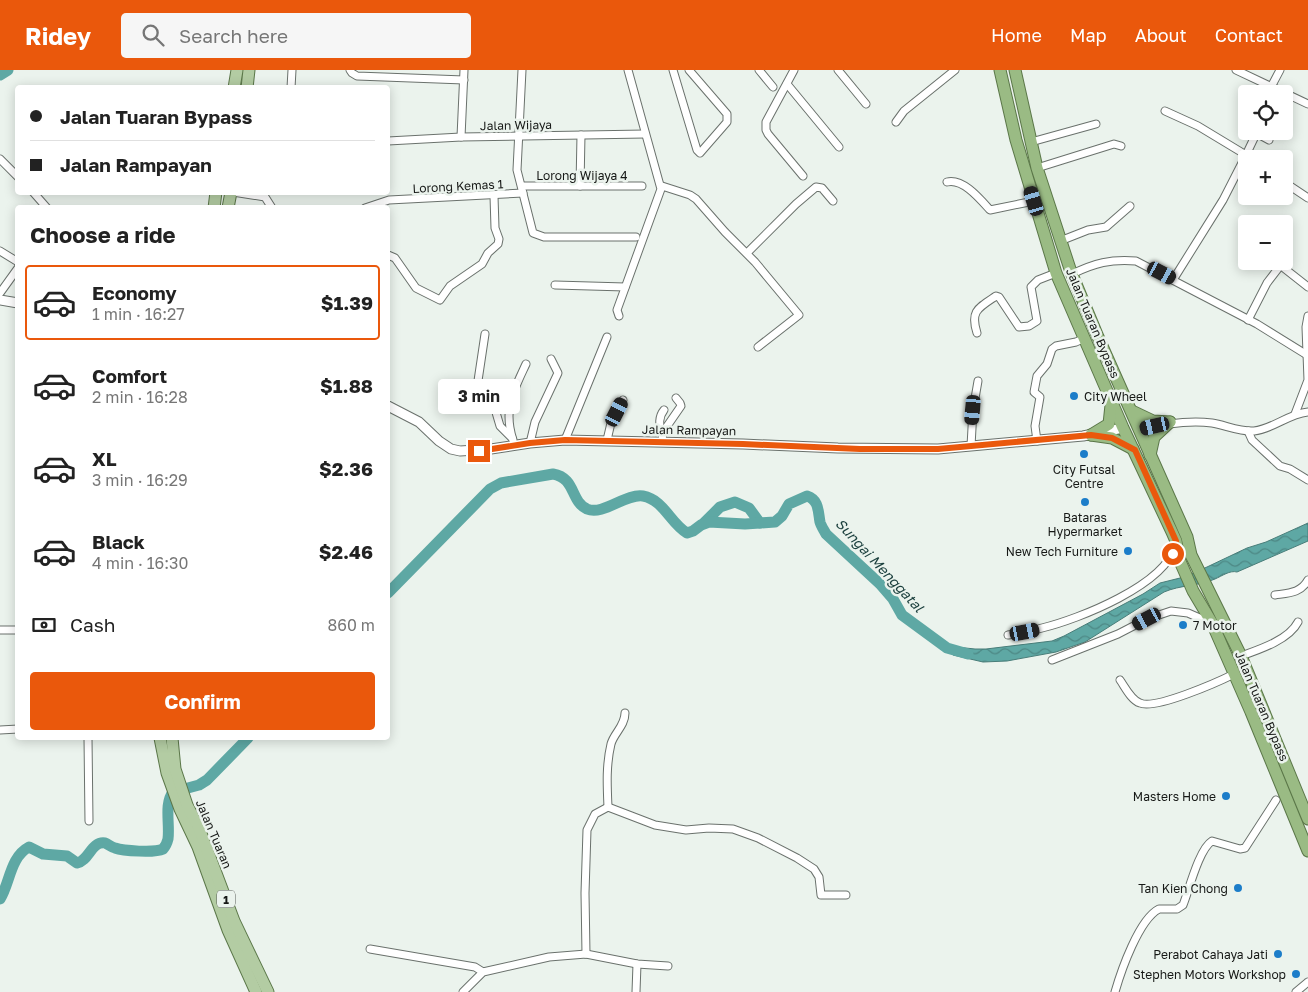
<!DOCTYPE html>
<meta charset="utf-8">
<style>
:root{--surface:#fff;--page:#f6f6f6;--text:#222;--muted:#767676;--line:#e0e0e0;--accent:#ea580c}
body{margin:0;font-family:"Golos Text",sans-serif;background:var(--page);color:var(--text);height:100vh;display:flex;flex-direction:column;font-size:19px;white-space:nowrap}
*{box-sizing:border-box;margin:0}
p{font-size:16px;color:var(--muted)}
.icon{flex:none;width:28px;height:28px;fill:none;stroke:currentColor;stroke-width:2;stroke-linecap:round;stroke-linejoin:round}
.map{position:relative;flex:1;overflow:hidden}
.panel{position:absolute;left:15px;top:135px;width:375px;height:535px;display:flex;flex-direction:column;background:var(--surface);border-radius:5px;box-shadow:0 2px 12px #0003}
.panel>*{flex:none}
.guide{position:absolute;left:15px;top:15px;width:375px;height:110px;border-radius:5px;box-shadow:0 2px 12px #0003;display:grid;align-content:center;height:110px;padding:0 15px;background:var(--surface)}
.buttons{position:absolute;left:1238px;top:15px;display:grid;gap:10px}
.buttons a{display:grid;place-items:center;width:55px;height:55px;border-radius:5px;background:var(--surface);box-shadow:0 2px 12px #0003;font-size:25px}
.end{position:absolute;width:22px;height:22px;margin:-11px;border:6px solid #ea580c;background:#fff;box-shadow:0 0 0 2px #fff}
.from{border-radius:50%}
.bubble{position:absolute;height:35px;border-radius:5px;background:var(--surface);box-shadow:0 2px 12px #0003;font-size:16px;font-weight:700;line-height:35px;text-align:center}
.car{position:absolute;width:15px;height:30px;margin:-15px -8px;border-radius:6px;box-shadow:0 0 4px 1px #0007;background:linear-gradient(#222 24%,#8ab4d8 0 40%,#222 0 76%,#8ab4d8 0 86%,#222 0)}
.guide b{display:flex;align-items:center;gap:18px;height:48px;font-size:19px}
.guide b+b{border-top:1px solid var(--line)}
.guide i{width:12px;height:12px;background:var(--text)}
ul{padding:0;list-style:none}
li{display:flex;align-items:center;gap:15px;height:75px;margin:0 10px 8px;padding:0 5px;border:2px solid transparent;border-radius:5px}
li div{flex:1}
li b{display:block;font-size:19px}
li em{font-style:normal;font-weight:700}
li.selected{border-color:var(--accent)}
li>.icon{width:45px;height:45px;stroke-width:1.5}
h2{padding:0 15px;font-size:22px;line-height:60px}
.pay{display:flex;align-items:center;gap:12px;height:55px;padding:0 15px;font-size:19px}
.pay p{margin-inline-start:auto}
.action{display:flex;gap:10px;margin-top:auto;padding:10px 15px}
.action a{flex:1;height:58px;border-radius:5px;background:var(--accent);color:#fff;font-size:20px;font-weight:700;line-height:58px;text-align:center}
header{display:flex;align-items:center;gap:30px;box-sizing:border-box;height:70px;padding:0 25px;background:var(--accent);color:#fff}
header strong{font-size:24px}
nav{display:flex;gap:28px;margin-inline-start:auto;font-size:18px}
.search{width:350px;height:45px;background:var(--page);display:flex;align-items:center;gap:12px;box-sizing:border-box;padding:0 18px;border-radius:5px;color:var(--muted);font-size:19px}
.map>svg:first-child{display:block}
.water{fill:url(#water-waves);stroke:#487d79}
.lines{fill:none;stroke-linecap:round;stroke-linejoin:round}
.river{stroke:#5ea8a4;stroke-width:11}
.minor-casing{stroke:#6a716c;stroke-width:9}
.tertiary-casing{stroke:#6a716c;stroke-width:11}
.primary-casing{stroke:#5b7749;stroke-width:13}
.trunk-casing{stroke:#5b7749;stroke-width:13}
.minor{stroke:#fff;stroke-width:7}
.tertiary{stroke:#fff;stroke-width:9}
.primary{stroke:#b3cca3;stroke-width:11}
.trunk{stroke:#9abb84;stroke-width:11}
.route{stroke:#ea580c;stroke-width:6}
.poi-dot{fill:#1c7dc9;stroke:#ebf3ed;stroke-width:2}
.labels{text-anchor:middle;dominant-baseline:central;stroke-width:5;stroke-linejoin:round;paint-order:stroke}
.shield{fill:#ebf3ed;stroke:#565a56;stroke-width:1}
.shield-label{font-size:11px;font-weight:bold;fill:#161816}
.street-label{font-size:12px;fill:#161816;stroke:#ebf3ed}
.poi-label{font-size:12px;fill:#161816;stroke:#ebf3ed;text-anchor:end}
.water-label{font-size:14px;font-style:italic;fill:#1b3f3d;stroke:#ebf3ed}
</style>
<header>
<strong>Ridey</strong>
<div class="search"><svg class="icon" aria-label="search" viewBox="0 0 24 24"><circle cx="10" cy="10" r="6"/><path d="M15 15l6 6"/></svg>Search here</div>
<nav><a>Home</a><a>Map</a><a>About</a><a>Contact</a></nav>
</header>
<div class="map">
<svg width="1308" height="922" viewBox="0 0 1308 922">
<defs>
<pattern id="water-waves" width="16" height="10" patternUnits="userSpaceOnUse" patternTransform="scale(1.25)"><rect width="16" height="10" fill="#5ea8a4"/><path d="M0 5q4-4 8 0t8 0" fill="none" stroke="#4d8885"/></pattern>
</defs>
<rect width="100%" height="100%" fill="#ebf3ed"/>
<path class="water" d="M1308,453V471L1237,502C1230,500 1222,506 1215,509C1199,516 1180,515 1164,522L1085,572L1056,582L1007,591L983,592L953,585L956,577L975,579H986L1052,571L1064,566L1143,524L1160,513L1184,507L1207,497L1247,478L1266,472Z"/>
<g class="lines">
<g class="river">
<polyline points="0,5 8,0"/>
<polyline points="704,453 720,437 735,432 749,438 760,453"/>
<path d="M388,523L490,419L501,413L553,404C576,408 570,431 587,439C603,446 626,423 643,426C664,430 670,453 687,463L693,461L701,455L709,452L745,454L775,452L782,446L789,434L807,426C819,430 818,441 820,452C821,456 824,460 826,464L880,514L893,529L902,545L947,578L968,584"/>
<path d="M0,829C10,813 10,787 29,777L43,784L67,786L77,793C89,791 91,771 105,773C108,774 111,777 115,778C123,781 155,783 163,779C166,776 167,773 168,769C170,754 164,734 173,722L199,715L207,710L248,668"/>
</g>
<g class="minor-casing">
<g id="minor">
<polyline points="350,0 352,3 357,6 464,10"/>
<polyline points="522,0 517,100 533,163 544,167 636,167"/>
<polyline points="673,0 697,80 700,83 727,52 727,44 689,0"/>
<polyline points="759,0 773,17"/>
<polyline points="794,0 766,52 766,60 768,64 803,106"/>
<polyline points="838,0 866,34"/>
<polyline points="1236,0 1308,34"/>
<polyline points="787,14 839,77"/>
<polyline points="1271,17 1280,0"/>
<polyline points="291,18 292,0"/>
<polyline points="1165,41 1198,56 1246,85 1223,130 1173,210"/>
<polyline points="896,52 904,41 955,0"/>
<polyline points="461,67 464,0"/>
<polyline points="388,71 461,67 645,64"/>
<polyline points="1031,72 1096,54"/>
<polyline points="0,89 18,107"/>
<polyline points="1253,89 1246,85 1256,64 1258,64 1269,70"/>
<polyline points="1037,98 1114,74 1121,76"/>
<path d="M947,112C963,108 980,129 990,140L1034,131"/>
<polyline points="1284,112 1308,128"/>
<polyline points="522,116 642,116"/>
<polyline points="580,116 581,65"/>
<polyline points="662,116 690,125 696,129 725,162 755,192 799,245 758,277"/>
<polyline points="33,122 47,138"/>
<polyline points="233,122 265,127 272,138"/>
<polyline points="365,138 389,130 523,123"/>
<polyline points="1060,171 1088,160 1106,157 1130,136"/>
<polyline points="0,181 18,192"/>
<polyline points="747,183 796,134 816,117 822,118 833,131"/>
<polyline points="388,185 395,188 416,218 440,230 450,216 482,194 488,183 498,174 499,169 495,158 494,126"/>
<polyline points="1275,191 1308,217"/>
<path d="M1072,204C1095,193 1110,189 1136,191L1257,254L1307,285"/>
<polyline points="555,215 625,217"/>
<polyline points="0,223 18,198"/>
<polyline points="619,246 617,240 661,119 628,0"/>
<polyline points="1248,250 1267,213 1280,196"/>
<path d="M977,263C970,241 978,238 996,226L999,227L1019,257L1029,256L1037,251L1031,217L1038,210L1056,203"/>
<polyline points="485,264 476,324 478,329 495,339 500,356 512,368"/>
<polyline points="1295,344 1308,310 1306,257 1308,246"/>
<path d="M1139,360C1163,354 1187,350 1212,353C1225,355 1240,362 1254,361C1273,359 1288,344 1308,342"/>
<polyline points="1248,361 1252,370 1280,396 1290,399 1308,410"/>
<path d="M663,362C658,356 659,346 664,340"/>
<path d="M513,370C503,339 513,322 526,294"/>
<polyline points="565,370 607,267"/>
<polyline points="607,370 611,353 623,330"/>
<polyline points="1037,371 1035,356 1040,327 1034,322 1037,306 1047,294 1052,279 1056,276 1076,272 1085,268"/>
<polyline points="662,372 663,362 681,336 680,333 676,328"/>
<polyline points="530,373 535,352 558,303 551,289"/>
<polyline points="971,376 973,340 978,311"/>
<path d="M1275,525C1289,523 1301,523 1308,510"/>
<polyline points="0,560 18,560"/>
<path d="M1008,565C1019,563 1031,561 1042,558C1079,549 1165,515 1175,476"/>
<path d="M1241,586C1258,580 1289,570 1298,552"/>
<polyline points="1052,590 1118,564 1147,549 1171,541 1188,543 1211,553"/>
<path d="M1120,610C1125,617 1131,630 1140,633C1155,640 1218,612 1234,604"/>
<polyline points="0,660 18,659"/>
<polyline points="88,668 89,751"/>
<path d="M608,737C607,715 606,695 611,674C614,663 625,656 625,643"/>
<polyline points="370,879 475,897 483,902"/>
<polyline points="586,884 585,823 587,760 595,744 608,737 655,755 686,760 709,758 733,759 758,768 797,788 814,799 819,807 821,825 846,825"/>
<polyline points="463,922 483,902 549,887 586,884 637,894 668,896"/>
<polyline points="636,922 637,894"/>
<path d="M1115,922C1121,901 1139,849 1159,839H1177L1183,835C1189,820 1199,779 1212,771L1240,779L1245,778L1276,730"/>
<polyline points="1296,922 1308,912"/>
</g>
</g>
<g class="tertiary-casing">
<g id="tertiary">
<polyline points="0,230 18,233"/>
<polyline points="388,336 419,352 439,371 451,379 460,381 491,379 530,373 565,370 743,374 838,378 938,379 1083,366 1123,358"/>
</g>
</g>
<g class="primary-casing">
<g id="primary">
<polyline points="234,18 237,0"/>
<polyline points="247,18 249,0"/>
<polyline points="214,138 216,122"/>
<polyline points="228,138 231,122"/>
<polyline points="160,668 167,703 180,739 198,777 228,860 256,922"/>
<polyline points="172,668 175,699 187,735 199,758 234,851 268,922"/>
</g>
</g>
<g class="trunk-casing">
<g id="trunk">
<polyline points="1000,0 1016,70 1056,203 1123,358 1172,462 1176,471 1179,489 1193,521 1212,553 1251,642 1308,781"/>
<polyline points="1015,0 1037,98 1071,202 1098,267 1187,467 1191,485 1241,586 1308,749"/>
<polyline points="1132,341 1153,351 1170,352"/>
<polyline points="1091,365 1112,368 1133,379"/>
<polyline points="1091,365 1109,354 1111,335"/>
<polyline points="1150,385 1154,367 1170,352"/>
</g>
</g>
<use href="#minor" class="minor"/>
<use href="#tertiary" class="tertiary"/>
<use href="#primary" class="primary"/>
<use href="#trunk" class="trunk"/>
</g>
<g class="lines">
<polyline class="route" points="479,381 530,373 565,370 743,374 860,379 938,379 1091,365 1112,368 1135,380 1176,471 1173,484"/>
</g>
<g class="poi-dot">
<circle cx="1074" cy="326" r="5"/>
<circle cx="1084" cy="384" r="5"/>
<circle cx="1085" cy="432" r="5"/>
<circle cx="1128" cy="481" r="5"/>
<circle cx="1183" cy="555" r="5"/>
<circle cx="1226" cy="726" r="5"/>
<circle cx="1238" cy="818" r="5"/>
<circle cx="1278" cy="884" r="5"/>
<circle cx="1296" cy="904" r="5"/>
</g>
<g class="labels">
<rect class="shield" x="217" y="820.5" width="18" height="17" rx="4"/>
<g class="shield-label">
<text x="226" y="829">1</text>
</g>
<g class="street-label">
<text transform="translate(516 55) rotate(-1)">Jalan Wijaya</text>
<text x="582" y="105">Lorong Wijaya 4</text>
<text transform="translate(458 116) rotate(-3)">Lorong Kemas 1</text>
<text transform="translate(1093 253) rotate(67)">Jalan Tuaran Bypass</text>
<text transform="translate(689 360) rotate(1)">Jalan Rampayan</text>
<text transform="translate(1262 636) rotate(67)">Jalan Tuaran Bypass</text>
<text transform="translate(214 764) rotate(67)">Jalan Tuaran</text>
</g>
<g class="poi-label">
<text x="1084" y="326" text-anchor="start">City Wheel</text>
<text x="1084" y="399" text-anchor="middle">City Futsal<tspan x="1084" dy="14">Centre</tspan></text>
<text x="1085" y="447" text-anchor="middle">Bataras<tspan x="1085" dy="14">Hypermarket</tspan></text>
<text x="1118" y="481">New Tech Furniture</text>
<text x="1193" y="555" text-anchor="start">7 Motor</text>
<text x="1216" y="726">Masters Home</text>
<text x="1228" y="818">Tan Kien Chong</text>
<text x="1268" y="884">Perabot Cahaya Jati</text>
<text x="1286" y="904">Stephen Motors Workshop</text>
</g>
<g class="water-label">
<text transform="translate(880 495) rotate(47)">Sungai Menggatal</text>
</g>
</g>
</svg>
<div class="buttons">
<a><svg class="icon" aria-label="locate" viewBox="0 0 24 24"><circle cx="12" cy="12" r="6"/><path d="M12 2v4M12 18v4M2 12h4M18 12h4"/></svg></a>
<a>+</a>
<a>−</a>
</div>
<i class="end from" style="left:1173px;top:484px"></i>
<i class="end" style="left:479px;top:381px"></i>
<div class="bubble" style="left:438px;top:309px;width:82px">3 min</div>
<i class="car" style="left:1034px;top:131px;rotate:343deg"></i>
<i class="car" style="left:1162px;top:203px;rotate:118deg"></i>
<i class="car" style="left:973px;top:340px;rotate:185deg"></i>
<i class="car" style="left:617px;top:342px;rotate:27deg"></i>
<i class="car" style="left:1155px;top:356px;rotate:257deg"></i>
<i class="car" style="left:1147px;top:549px;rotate:242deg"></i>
<i class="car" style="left:1025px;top:562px;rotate:79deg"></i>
<div class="guide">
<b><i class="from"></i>Jalan Tuaran Bypass</b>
<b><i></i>Jalan Rampayan</b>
</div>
<section class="panel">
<h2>Choose a ride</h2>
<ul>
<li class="selected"><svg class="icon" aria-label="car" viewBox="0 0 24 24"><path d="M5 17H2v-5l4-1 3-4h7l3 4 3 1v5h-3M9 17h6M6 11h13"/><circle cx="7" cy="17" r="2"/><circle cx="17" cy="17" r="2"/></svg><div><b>Economy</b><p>1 min · 16:27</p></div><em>$1.39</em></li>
<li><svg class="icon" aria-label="car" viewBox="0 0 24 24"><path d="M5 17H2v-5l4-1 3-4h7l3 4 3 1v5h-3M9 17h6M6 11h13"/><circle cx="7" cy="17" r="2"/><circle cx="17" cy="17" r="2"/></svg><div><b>Comfort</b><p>2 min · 16:28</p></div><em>$1.88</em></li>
<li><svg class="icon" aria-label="car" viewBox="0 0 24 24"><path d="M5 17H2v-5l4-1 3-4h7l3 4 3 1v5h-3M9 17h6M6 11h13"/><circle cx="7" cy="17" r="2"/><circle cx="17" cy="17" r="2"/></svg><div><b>XL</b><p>3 min · 16:29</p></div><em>$2.36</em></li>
<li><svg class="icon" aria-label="car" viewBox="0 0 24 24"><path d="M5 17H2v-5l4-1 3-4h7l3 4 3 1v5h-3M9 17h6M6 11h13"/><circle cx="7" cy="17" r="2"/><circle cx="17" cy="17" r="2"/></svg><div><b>Black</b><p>4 min · 16:30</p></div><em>$2.46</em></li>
</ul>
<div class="pay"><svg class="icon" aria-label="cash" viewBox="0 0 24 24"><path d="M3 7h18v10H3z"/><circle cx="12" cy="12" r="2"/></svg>Cash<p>860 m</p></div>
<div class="action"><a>Confirm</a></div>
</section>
</div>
